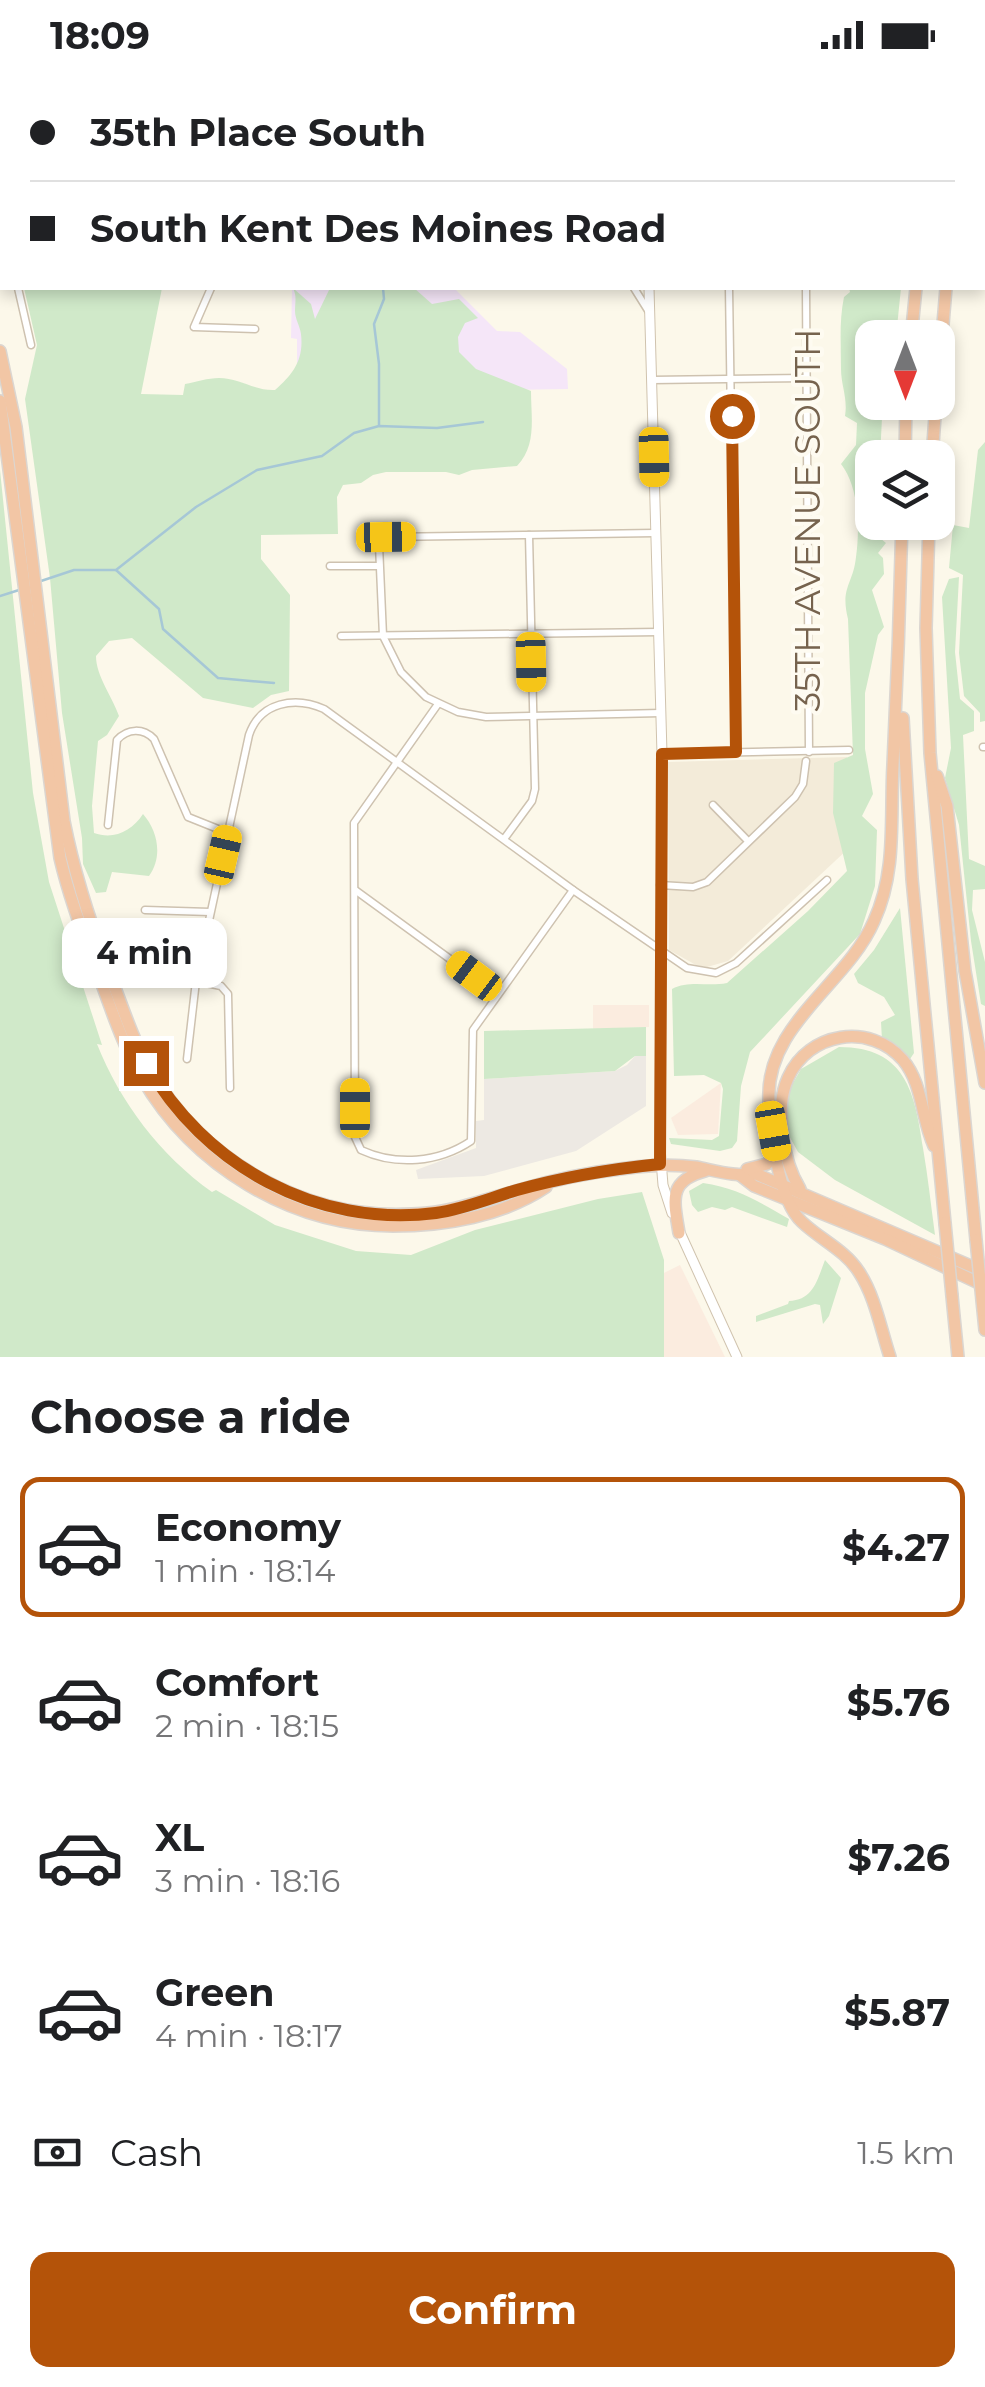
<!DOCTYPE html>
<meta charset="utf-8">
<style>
:root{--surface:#fff;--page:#f6f6f6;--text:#202124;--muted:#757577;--line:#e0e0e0;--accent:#b45309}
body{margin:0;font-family:Montserrat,sans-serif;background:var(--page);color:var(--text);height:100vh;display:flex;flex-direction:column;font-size:38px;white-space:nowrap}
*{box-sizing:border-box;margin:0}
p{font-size:32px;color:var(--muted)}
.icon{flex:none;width:55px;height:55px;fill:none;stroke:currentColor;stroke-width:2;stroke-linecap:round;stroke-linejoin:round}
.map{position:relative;height:1287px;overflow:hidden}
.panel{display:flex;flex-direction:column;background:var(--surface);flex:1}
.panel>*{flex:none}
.hud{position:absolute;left:0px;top:0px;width:985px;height:220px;box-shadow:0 5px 15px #0003;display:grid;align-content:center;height:220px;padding:0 30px;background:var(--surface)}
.needle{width:65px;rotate:180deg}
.tools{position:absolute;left:855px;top:250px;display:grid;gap:20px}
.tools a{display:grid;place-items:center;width:100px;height:100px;border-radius:20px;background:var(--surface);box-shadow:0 5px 15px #0003;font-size:50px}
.end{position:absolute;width:45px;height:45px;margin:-22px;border:12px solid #b45309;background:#fff;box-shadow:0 0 0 5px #fff}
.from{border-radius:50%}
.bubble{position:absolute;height:70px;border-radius:20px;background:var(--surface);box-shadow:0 5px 15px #0003;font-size:32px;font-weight:700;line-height:70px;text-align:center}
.car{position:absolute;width:30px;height:60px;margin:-30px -15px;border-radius:12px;box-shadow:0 0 8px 2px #0007;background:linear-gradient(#f5c518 24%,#345 0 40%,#f5c518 0 76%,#345 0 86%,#f5c518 0)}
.hud b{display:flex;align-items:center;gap:35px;height:95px;font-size:38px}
.hud b+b{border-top:2px solid var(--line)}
.hud i{width:25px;height:25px;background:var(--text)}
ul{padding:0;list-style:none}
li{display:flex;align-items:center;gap:30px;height:140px;margin:0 20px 15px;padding:0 10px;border:5px solid transparent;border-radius:20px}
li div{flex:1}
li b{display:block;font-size:38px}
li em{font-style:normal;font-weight:700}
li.current{border-color:var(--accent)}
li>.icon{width:90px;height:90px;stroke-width:1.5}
h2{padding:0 30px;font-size:45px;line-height:120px}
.pay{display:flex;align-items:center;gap:25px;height:110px;padding:0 30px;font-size:38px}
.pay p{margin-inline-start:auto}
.action{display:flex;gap:20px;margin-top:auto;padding:20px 30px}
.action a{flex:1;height:115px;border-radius:20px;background:var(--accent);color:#fff;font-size:40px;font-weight:700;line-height:115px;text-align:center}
.status{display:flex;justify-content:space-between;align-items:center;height:70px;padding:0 50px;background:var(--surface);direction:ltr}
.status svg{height:28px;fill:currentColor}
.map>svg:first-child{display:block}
.residential{fill:#f3ebd9}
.commercial{fill:#fbecdf}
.industrial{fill:#ede9e3}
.education{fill:#f5e6f8}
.green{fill:#d0e9c9}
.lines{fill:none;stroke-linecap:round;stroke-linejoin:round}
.stream{stroke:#a6c7d6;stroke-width:2.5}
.street-casing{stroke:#cec2b0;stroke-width:9}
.secondary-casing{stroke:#d0c3ae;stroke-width:11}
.highway-casing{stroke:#dbd6d1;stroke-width:14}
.street{stroke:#fff;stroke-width:6}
.secondary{stroke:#fff;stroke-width:9}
.highway{stroke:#f2c6a5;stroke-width:11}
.highway-bridge-casing{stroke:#dbd6d1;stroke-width:14;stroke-linecap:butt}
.highway-bridge{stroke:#f2c6a5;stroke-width:11}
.route{stroke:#b45309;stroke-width:12}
.labels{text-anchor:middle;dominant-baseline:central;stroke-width:8;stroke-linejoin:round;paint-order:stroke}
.street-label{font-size:35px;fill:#76634e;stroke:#fefbf1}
</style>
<div class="status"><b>18:09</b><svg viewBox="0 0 49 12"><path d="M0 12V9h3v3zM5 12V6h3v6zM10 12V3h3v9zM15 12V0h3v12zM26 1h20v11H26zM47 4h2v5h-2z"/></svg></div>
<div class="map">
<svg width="985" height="1287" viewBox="0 0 985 1287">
<rect width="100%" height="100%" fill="#fcf8ea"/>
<polygon class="residential" points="847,687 849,778 728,891 707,897 696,895 669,880 668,692"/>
<g class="commercial">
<polygon points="593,935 649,935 649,957 593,959"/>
<polygon points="721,1013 718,1064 678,1065 671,1048"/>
<polygon points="680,1195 725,1287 664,1287 664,1203"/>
</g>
<polygon class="industrial" points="635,986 646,986 646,1036 576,1081 484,1106 418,1109 416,1100 476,1078 476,1051 484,1050 484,1009 615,1001 627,995"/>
<polygon class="education" points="292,218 454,218 497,261 520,262 567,299 568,319 291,324 297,315 297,269 291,268"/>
<g class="green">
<path d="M24,218H162L141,324L183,325L185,314C196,312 208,308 219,308C239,308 255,321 275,320C293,304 304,290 301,264C300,256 295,249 295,241C295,231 297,227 293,218L311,234L315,249L330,218H414L432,234L459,229L478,248L465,253L458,267L459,282L476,299L531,321C531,348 537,375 517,396L472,400L459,405L446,402H386L373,405L361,413L343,415L337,427L338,464L261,465V489L290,525L289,621L271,625L253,638L203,628L132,568L109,571L96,586C96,606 112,626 119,646L107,665L98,671L92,736L94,763C114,770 132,761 143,744C158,761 163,787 149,806L112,802L106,822L96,823L83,794L82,768L62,643L50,508L25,329L37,275Z"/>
<path d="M849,218H901L896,267L872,268V332L889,333L891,341L882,348L880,387L872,388V452L876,453L874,463L886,473L878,483L883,488L884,504L872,520L884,557L878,565L865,623V679L873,724L862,746L877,760L875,816L860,864L750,982L741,1016L737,1071L732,1078L720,1081L671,1074L669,1068L712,1070L719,1066L723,1019L721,1013L704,1005L674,1006L672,919C689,910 708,917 727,913L808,841L847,801L833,743L834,693L853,685L848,549C840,517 853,515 856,487C860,458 859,417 841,394L856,375L857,353L845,346C848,329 841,315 841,299C841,275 839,251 844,227L850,222Z"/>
<polygon points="985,372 985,651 980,652 980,643 964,626 959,583 963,505 949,498 953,455 969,458 978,380"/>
<path d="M0,400L33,723L49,812L102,975L97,974C120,1032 160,1085 212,1122L216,1120L275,1155L356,1181L411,1185L475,1160L598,1129L642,1122L664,1190V1287H0Z"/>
<polygon points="959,507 955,582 960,629 974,641 974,661 963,665 969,789 985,796 985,819 973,820 972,840 985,892 985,936 981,934 971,871 959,755 945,708 951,678 942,527 949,509"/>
<polygon points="900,838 914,983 910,989 882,970 881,952 895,945 884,927 858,913 854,904 874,880"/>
<polygon points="646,957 646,986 635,986 615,1001 484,1009 484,961"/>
<path d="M839,977C906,977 915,1023 923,1078C928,1107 931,1136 935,1165L835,1110L798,1082L787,1062L784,1042L789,1020L801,999Z"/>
<path d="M703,1113C738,1118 759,1132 789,1149L787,1157L732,1137L725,1140L712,1137L698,1142L692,1135L689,1121Z"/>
<path d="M825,1190L841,1208L829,1246L823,1254L820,1235L815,1234L756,1252V1246L788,1234L789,1231C813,1230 817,1211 825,1190Z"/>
</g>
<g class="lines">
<g class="stream">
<polyline points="379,355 379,294 374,254 384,229 383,218"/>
<polyline points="116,500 159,539 163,559 218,608 274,613"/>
<polyline points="41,511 74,500 116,500 196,437 257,400 322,386 354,363 379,356 437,358 483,352"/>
<polyline points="0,526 19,520"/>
</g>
<g class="street-casing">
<g id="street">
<polyline points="2,0 3,2"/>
<polyline points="169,0 170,2"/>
<polyline points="548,0 548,2"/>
<polyline points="762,0 764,2"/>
<polyline points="295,2 295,0"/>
<polyline points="0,56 2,55"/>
<polyline points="0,75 2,84"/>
<polyline points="0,137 2,136"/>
<polyline points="0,168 2,174"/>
<polyline points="18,218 31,275"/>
<polyline points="211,218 194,257 255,259"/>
<polyline points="634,218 649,242"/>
<polyline points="729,218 736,683"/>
<polyline points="806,218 809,682"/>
<polyline points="652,310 807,308"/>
<polyline points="655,463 386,467 379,475 383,566 401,602 426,627 458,642 486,647 661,643"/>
<polyline points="330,496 379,496"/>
<polyline points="341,566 659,562"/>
<path d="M438,634L354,753L355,1067L361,1080C396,1096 438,1093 471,1071L473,960L573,820"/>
<polyline points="983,677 985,677"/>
<polyline points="662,684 849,680"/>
<polyline points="713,735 748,771"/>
<path d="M108,755L117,670C128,658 143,658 154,669L188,747L228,763"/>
<polyline points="504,769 532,731 535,719 529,465"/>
<polyline points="660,815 693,817 707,812 795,727 803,714 806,691"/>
<polyline points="355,820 498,924"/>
<polyline points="145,840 210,842"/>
<polyline points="196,911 221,916 228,924 230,1018"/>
<path d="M187,989L196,911L249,665C260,632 295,626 324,639L573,820L687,898L716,903L736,893L827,810"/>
</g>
</g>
<g class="secondary-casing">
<g id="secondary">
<polyline points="645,0 645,2"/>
<polyline points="649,218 662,684 660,1078 663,1115 672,1143"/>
<polyline points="678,1158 737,1287"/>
</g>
</g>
<g class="highway-casing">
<g id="highway">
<polyline points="946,2 946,0"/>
<polyline points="977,2 977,0"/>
<polyline points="911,268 916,218"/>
<path d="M0,281L16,357L64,751C74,802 89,849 107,897C121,932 132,969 151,1002C205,1093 306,1150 412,1144C449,1143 481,1131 516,1121C552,1110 591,1102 628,1098C651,1095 673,1094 696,1097C717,1101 735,1107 756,1104L985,1202"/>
<polyline points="938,314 946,218"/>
<path d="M0,331L60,788C69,827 83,865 98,903C111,939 123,976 142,1008C193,1096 291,1156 393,1156C445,1156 503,1146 546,1117"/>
<polyline points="905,388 906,332"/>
<polyline points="932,388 936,332"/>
<polyline points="929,452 926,558 930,683 976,1170"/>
<polyline points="903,648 912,809 945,1153"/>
<polyline points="937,706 947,736 965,901 985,1013"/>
<polyline points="747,1099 767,1094 772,1087 773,1075"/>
<polyline points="741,1106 754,1116 885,1169 985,1216"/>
<path d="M800,1119C783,1091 774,1039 788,1008C808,962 870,952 903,990C923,1014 921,1048 934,1076"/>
<path d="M679,1163C674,1131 667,1111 705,1101"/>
<polyline points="952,1226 958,1287"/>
<polyline points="983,1240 985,1260"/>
<path d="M890,1287C881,1260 875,1226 859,1202C845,1180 821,1170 802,1152C778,1130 771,1063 769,1030C765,955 847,914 874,851C897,801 890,748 893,695C897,614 900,533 902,452"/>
</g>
</g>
<use href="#street" class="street"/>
<use href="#secondary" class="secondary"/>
<use href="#highway" class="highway"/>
<g class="highway-bridge-casing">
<g id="highway-bridge">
<polyline points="945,1153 952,1226"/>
<polyline points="976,1170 983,1240"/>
</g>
</g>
<use href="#highway-bridge" class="highway-bridge"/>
</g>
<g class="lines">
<path class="route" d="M146,993C204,1096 317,1158 436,1143C464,1139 490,1128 517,1120C564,1107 612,1099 660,1094L662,684L736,682L732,346"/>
</g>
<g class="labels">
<g class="street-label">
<text transform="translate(807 450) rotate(-90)">35TH AVENUE SOUTH</text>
</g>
</g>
</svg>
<div class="tools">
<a><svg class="needle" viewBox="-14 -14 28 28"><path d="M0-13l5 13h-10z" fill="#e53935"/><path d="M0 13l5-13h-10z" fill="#757577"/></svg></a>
<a><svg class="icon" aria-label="layers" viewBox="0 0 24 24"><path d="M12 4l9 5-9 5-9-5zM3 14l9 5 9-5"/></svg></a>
</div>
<i class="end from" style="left:732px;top:346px"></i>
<i class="end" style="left:146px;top:993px"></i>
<div class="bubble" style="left:62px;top:848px;width:165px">4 min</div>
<i class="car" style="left:654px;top:387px;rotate:179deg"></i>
<i class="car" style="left:386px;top:467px;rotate:89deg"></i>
<i class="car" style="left:531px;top:592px;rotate:179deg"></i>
<i class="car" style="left:223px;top:785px;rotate:13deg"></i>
<i class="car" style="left:474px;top:906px;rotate:307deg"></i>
<i class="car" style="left:355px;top:1038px;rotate:0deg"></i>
<i class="car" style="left:773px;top:1061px;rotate:170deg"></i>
<div class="hud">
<b><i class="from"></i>35th Place South</b>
<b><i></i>South Kent Des Moines Road</b>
</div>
</div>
<section class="panel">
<h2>Choose a ride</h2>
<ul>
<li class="current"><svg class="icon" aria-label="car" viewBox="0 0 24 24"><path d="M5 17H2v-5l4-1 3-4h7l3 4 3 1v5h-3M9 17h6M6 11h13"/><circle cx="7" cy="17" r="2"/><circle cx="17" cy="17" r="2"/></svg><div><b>Economy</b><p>1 min · 18:14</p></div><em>$4.27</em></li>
<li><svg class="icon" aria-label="car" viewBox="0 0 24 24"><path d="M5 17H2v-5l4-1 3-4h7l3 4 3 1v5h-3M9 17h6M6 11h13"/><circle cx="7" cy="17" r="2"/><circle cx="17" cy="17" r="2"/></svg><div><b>Comfort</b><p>2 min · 18:15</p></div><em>$5.76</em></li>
<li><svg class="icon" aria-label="car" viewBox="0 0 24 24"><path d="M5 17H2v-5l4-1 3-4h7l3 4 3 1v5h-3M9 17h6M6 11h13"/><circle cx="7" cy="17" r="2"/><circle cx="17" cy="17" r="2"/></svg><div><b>XL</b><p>3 min · 18:16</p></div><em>$7.26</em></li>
<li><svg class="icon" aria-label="car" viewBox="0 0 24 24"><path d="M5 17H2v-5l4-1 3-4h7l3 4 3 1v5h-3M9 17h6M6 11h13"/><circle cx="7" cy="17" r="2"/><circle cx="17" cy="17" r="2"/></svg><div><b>Green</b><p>4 min · 18:17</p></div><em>$5.87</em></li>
</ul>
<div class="pay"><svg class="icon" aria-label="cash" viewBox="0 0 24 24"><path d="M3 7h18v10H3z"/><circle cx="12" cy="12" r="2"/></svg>Cash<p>1.5 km</p></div>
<div class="action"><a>Confirm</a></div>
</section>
